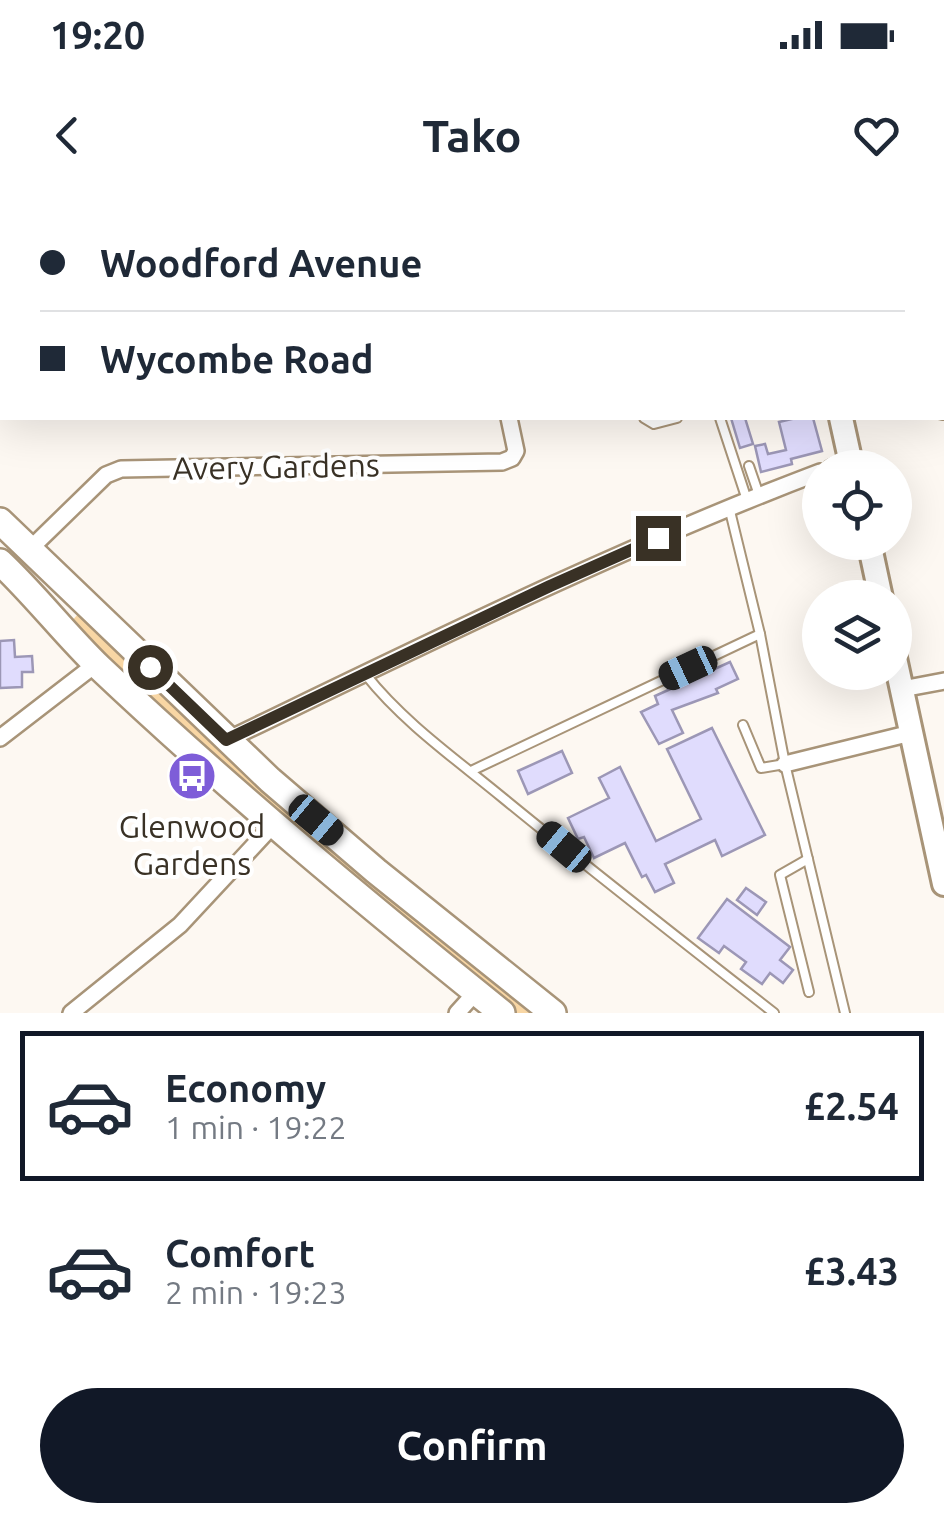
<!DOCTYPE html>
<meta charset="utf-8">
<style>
:root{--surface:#fff;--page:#f2f2f3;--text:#1f2937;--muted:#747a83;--line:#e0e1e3;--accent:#111827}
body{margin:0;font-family:Ubuntu,sans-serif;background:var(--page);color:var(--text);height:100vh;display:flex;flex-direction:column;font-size:38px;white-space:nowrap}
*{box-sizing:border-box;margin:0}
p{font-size:32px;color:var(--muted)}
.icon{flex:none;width:55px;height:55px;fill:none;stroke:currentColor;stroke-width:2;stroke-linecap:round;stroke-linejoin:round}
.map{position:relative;height:813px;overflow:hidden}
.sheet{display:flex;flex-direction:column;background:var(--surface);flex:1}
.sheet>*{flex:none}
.guide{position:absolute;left:0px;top:0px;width:945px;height:220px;box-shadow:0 10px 40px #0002;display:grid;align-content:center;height:220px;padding:0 40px;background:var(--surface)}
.tools{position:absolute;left:802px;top:250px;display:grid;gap:20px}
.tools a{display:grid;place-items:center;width:110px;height:110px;border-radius:50%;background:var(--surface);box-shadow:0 10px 40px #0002;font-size:50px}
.end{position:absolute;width:45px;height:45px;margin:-22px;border:12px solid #393125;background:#fff;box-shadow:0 0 0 5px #fff}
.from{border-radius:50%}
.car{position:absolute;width:30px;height:60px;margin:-30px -15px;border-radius:12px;box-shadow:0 0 8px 2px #0007;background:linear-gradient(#222 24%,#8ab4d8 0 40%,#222 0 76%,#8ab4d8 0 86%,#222 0)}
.guide b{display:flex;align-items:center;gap:35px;height:95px;font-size:38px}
.guide b+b{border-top:2px solid var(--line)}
.guide i{width:25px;height:25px;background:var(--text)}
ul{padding:18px 0 0;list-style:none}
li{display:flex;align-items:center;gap:30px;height:150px;margin:0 20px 15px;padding:0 20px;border:5px solid transparent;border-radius:0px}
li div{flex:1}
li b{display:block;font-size:38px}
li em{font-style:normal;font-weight:700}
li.selected{border-color:var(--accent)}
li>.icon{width:90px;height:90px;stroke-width:1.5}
.action{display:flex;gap:20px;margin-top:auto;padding:20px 40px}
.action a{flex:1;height:115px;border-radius:60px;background:var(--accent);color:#fff;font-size:40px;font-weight:700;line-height:115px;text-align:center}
.status{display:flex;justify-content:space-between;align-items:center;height:70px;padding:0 50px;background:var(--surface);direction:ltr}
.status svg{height:28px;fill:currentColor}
header{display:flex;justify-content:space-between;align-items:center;height:130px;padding:0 40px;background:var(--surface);font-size:45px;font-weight:700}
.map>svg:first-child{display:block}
.green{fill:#f8d6a4}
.building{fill:#e0dcfd;stroke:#9c97b6;stroke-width:2.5}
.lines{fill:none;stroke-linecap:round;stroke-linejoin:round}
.service-casing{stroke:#a89478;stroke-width:12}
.minor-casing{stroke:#a89478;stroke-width:20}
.secondary-casing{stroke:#a89478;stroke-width:28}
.trunk-casing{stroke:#a89478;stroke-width:30}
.service{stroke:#fff;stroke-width:8}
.minor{stroke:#fff;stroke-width:15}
.secondary{stroke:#fff;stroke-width:22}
.trunk{stroke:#fff;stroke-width:25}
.route{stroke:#393125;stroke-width:12}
.labels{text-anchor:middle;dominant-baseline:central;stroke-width:8;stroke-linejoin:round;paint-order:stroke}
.street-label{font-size:32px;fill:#393125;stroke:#fff}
.poi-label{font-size:32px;fill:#393125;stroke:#fff}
</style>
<div class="status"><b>19:20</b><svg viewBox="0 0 49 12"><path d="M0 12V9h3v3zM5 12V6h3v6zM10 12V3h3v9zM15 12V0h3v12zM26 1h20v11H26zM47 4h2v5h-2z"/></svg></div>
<header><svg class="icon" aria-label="back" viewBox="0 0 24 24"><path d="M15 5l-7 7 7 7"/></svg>Tako<svg class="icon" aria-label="heart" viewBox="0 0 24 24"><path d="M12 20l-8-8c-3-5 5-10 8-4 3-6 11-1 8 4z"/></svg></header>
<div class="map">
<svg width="944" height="813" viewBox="0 0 944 813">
<rect width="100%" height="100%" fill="#fdf8f2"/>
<polygon class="green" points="79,413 180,512 286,608 536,813 513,813 336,670 69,424"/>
<g class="building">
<polygon points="811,0 900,0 901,2 812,2"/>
<polygon points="731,218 745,218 753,244 740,248"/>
<polygon points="796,218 813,218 822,251 791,259 792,264 761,272 755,246 765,244 768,254 786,250 779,222"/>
<polygon points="14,440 15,457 32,456 33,472 22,472 22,487 0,488 0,441"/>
<polygon points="730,462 738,479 716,489 718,493 672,510 683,533 659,544 641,512 658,504 655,496"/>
<polygon points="712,528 765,635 722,656 715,640 665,664 674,683 655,692 646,675 642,677 625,643 594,658 584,637 578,639 568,618 609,598 599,578 620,567 656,641 701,619 667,549"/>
<polygon points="562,551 572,573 528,594 518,571"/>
<polygon points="746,688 766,702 757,715 737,700"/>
<polygon points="727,699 790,747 780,760 793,770 783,783 770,773 762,784 741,769 746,762 724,746 719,753 698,738"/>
</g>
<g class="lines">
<g class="service-casing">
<g id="service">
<polyline points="632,0 633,2"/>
<polyline points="644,218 654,224 677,218"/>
<polyline points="720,218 747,300"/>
<polyline points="749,266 759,295"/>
<polyline points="729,307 760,434 785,564 845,813"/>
<path d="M366,475C403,522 457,560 503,598C592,671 683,742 774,813"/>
<polyline points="743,525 761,568 785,564"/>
<polyline points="471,571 760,434"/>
<polyline points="808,659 780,675 809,792"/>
</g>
</g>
<g class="minor-casing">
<g id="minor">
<polyline points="0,41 2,41"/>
<polyline points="944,145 944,147"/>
<polyline points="942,173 944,167"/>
<polyline points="942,211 944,211"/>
<polyline points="831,268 850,260"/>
<polyline points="29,350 106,275 121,269 502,262 512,258 516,251 509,218"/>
<polyline points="902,489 944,481"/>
<polyline points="0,538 96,464"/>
<path d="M227,540C422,446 617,349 820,272"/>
<polyline points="785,564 911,533"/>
<polyline points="71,813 180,725 274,624"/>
<polyline points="457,813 476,792"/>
</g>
</g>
<g class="secondary-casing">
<g id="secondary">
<polyline points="769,0 770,2"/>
<polyline points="841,218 852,268"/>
<polyline points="869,342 881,398"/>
<polyline points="895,458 944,684"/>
</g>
</g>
<g class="trunk-casing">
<g id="trunk">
<polyline points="0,321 270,580 376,671 553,813"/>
<path d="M0,362C35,395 64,433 99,467C228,589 364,702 502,813"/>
</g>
</g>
<use href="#service" class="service"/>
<use href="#minor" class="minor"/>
<use href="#secondary" class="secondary"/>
<use href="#trunk" class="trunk"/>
</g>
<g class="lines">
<polyline class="route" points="150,467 226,540 550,386 658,338"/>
</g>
<defs>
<g id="bus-disc" transform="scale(2.5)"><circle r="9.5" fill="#7e5dd8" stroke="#fff"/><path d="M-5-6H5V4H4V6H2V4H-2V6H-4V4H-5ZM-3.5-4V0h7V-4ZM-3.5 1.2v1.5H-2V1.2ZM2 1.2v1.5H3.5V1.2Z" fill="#fff"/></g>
</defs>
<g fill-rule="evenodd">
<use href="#bus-disc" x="192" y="576"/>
</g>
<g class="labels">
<g class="street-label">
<text transform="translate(276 266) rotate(-1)">Avery Gardens</text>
</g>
<g class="poi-label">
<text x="192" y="626">Glenwood<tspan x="192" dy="37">Gardens</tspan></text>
</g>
</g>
</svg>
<div class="tools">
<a><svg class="icon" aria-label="locate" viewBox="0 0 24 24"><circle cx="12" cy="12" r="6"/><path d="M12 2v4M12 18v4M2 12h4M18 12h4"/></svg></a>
<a><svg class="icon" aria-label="layers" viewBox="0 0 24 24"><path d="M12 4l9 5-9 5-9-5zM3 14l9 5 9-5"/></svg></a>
</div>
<i class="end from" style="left:150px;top:467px"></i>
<i class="end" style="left:658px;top:338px"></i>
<i class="car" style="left:688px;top:468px;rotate:245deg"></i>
<i class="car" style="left:316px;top:620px;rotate:130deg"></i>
<i class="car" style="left:564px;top:647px;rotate:310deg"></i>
<div class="guide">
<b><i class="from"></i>Woodford Avenue</b>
<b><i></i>Wycombe Road</b>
</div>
</div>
<section class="sheet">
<ul>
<li class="selected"><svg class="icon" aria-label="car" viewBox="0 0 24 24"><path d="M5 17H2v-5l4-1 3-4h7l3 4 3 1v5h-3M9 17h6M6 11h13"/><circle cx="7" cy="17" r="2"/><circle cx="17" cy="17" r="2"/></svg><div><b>Economy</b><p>1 min · 19:22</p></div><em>£2.54</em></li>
<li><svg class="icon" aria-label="car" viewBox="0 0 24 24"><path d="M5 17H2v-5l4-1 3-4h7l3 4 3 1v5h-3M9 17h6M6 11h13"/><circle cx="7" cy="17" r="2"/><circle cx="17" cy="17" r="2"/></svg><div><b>Comfort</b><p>2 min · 19:23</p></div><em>£3.43</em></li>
</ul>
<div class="action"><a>Confirm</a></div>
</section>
